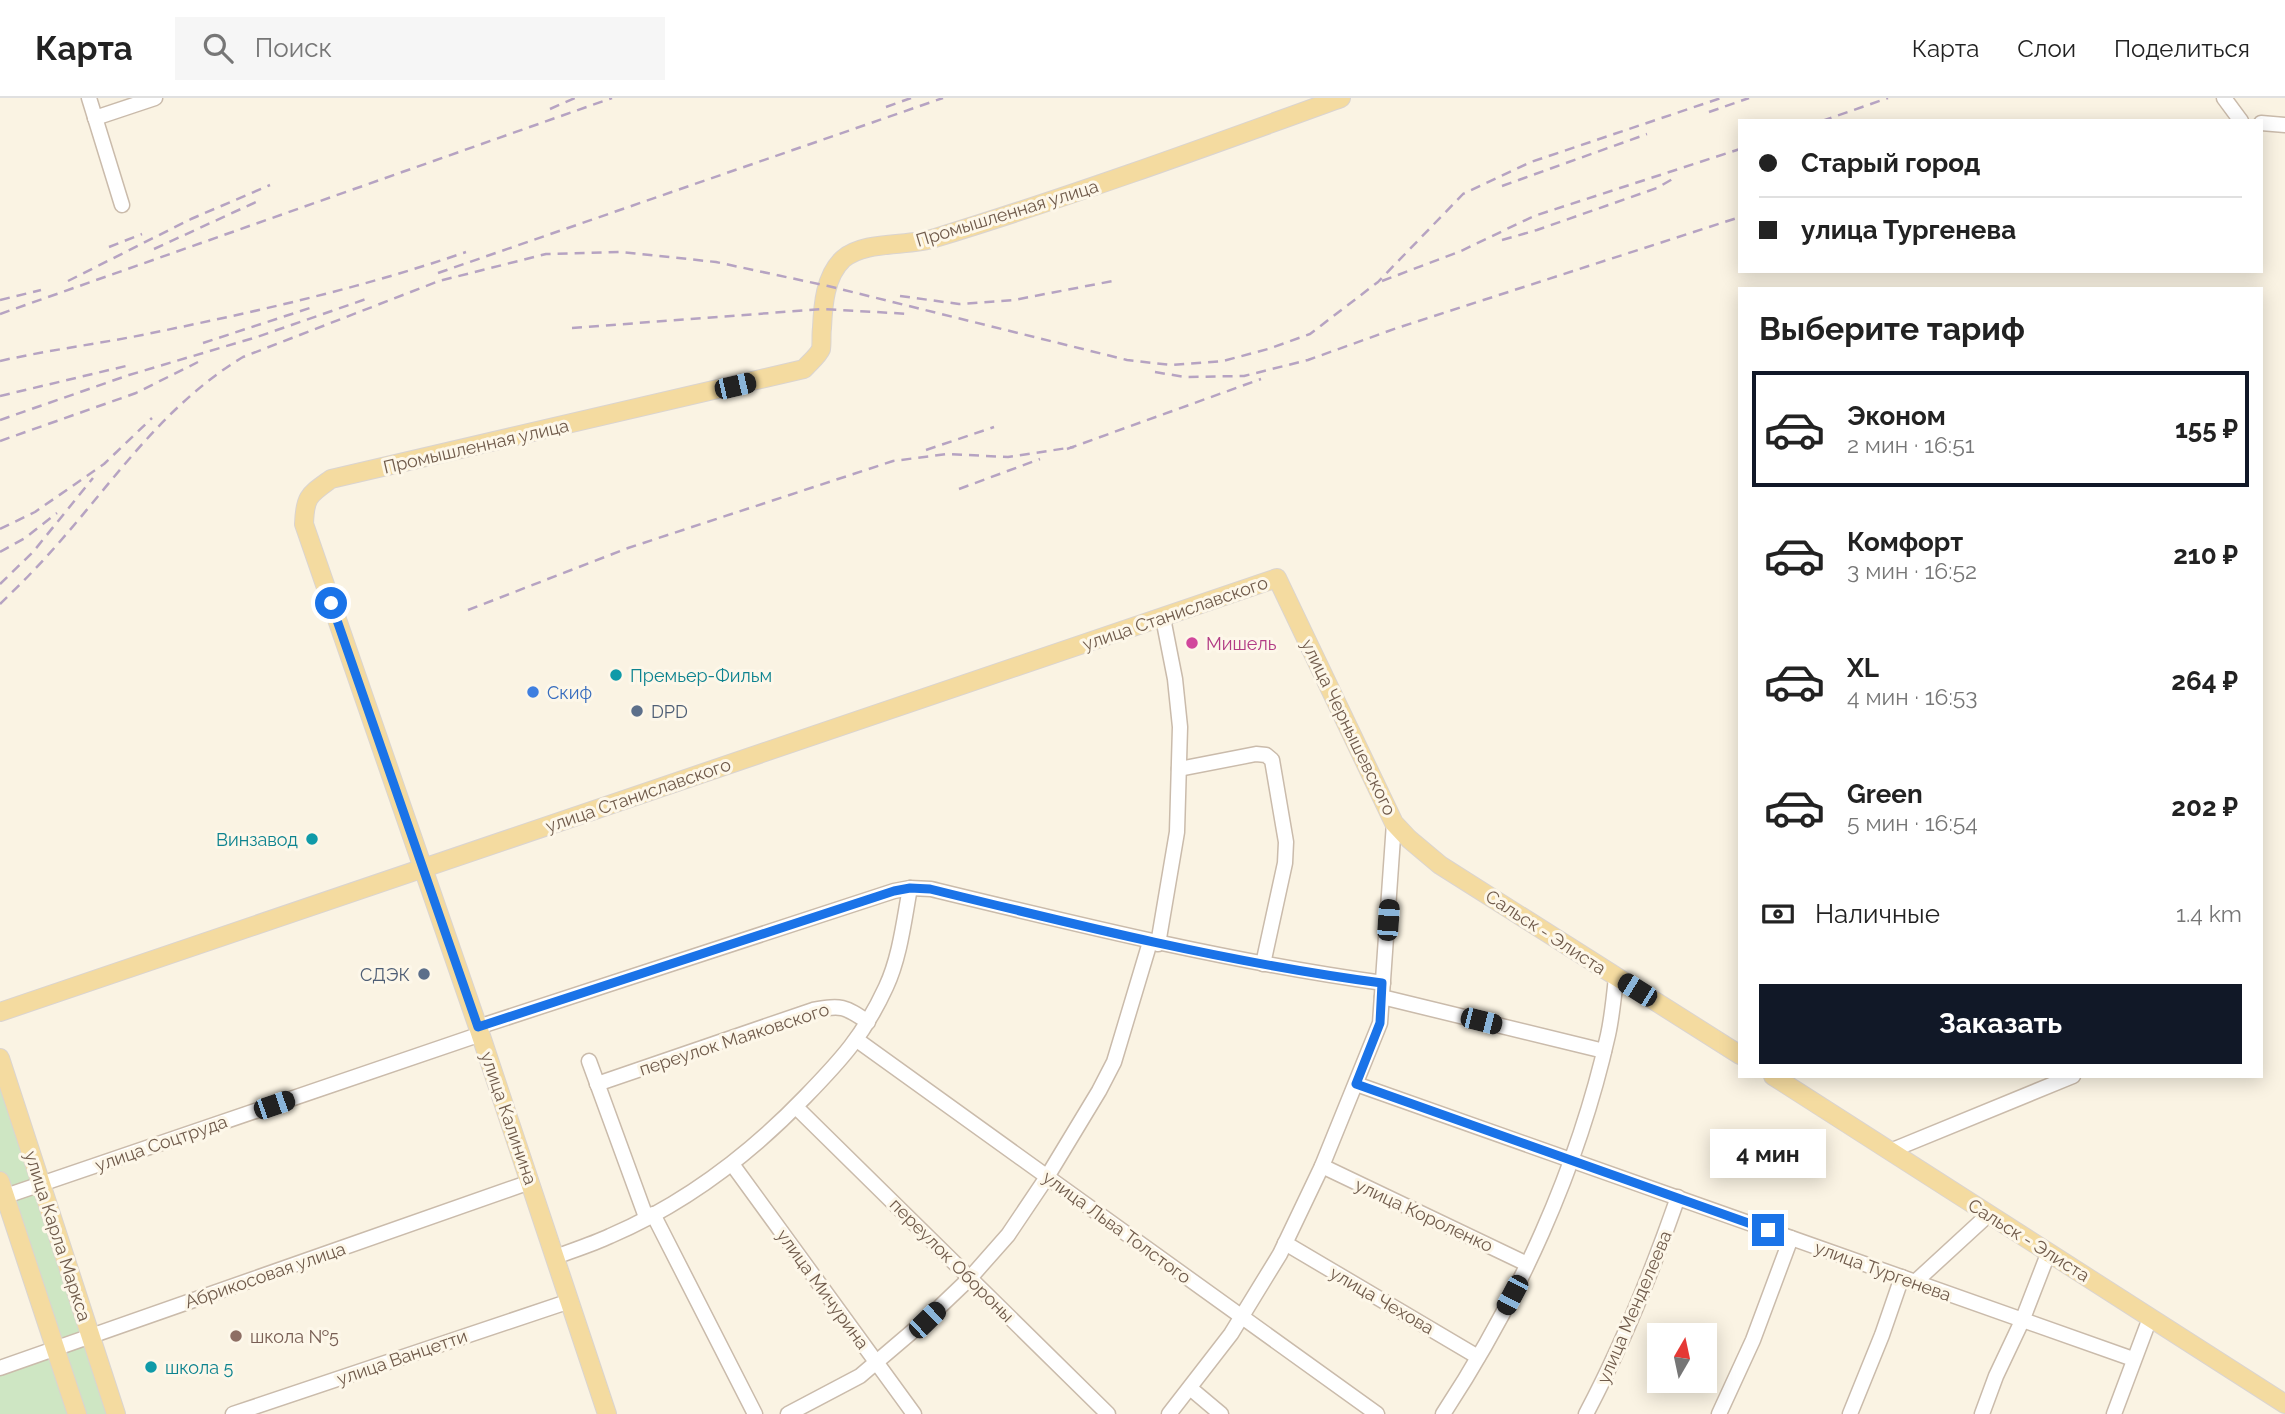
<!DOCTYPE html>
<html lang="ru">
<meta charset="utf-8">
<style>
:root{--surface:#fff;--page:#f6f6f6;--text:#222;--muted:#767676;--line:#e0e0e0;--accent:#111827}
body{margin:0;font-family:Raleway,sans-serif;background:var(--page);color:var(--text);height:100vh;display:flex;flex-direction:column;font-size:26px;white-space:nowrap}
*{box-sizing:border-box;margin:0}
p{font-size:23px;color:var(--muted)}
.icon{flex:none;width:38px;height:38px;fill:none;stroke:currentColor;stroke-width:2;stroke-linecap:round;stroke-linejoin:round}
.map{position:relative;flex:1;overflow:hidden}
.details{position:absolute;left:1738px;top:189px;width:525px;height:791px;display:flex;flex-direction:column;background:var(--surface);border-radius:0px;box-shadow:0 4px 18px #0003}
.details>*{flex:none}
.banner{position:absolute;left:1738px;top:21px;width:525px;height:154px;border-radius:0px;box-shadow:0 4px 18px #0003;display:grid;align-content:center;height:154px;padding:0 21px;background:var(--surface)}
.needle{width:46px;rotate:9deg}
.tools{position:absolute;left:1647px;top:1225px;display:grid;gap:14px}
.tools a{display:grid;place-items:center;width:70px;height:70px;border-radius:0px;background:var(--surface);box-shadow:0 4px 18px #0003;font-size:35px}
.end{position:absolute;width:32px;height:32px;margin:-16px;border:9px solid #1a73e8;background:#fff;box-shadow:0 0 0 4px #fff}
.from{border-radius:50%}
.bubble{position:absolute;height:49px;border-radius:0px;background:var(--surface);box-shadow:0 4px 18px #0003;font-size:23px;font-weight:700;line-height:49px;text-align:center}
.car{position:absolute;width:21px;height:42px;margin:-21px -10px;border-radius:9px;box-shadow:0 0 5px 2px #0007;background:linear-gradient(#222 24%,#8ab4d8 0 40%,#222 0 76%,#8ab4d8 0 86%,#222 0)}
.banner b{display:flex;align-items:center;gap:24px;height:66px;font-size:26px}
.banner b+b{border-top:2px solid var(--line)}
.banner i{width:18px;height:18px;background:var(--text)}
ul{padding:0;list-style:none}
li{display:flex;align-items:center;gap:21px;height:116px;margin:0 14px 10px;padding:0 7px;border:4px solid transparent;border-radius:0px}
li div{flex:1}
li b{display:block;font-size:26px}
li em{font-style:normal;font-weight:700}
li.selected{border-color:var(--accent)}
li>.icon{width:63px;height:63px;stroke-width:1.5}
h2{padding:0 21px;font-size:32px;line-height:84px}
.pay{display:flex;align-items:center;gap:18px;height:77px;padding:0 21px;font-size:26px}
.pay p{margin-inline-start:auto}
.action{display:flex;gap:14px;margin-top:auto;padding:14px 21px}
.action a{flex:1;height:80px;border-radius:0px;background:var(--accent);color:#fff;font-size:28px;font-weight:700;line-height:80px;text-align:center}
header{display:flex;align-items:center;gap:42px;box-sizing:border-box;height:98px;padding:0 35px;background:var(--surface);border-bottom:2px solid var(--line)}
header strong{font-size:33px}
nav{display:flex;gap:38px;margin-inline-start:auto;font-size:24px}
.search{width:490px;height:63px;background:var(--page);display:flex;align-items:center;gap:18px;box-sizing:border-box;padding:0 24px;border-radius:0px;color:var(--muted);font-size:26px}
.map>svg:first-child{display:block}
.green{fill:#cee6c3}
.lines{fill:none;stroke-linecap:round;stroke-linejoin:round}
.minor-casing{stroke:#cabbab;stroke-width:17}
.major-casing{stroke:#dad4d0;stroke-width:20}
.minor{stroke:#fff;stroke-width:14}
.major{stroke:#f4dba0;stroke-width:18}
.rail{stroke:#b6a3c2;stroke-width:2.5;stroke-dasharray:10 7;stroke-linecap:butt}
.route{stroke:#1a73e8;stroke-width:9}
.hotel-dot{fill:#d1479c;stroke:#fdf7e9;stroke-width:2.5}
.culture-dot{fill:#0f9aa8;stroke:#fdf7e9;stroke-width:2.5}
.shop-dot{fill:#3f7fe0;stroke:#fdf7e9;stroke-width:2.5}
.service-dot{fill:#5c6f8a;stroke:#fdf7e9;stroke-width:2.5}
.education-dot{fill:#8d6e63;stroke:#fdf7e9;stroke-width:2.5}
.labels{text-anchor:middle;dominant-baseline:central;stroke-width:6;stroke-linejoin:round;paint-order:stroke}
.street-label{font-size:18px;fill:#705b4b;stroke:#fdf7e9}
.hotel-label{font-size:18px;fill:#b23c85;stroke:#fdf7e9;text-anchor:start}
.culture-label{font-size:18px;fill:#0d838f;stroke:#fdf7e9;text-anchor:start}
.shop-label{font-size:18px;fill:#366cbe;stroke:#fdf7e9;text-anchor:start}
.service-label{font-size:18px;fill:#4e5e75;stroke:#fdf7e9;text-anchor:start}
.education-label{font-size:18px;fill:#785e54;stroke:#fdf7e9;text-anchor:start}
</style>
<header>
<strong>Карта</strong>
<div class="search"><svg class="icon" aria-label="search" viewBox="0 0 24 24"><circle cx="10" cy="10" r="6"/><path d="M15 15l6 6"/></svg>Поиск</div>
<nav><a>Карта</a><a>Слои</a><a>Поделиться</a></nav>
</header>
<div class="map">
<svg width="2285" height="1316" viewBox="0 0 2285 1316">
<rect width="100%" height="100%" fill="#faf3e3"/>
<polygon class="green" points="0,959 117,1316 0,1316 0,1270 55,1251 0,1083"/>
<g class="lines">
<g class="minor-casing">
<g id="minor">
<polyline points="89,0 122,107"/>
<polyline points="2224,0 2241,23"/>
<polyline points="95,20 155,0"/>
<polyline points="2261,25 2285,27"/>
<polyline points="1179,671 1256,656 1266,657 1272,662 1286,744 1285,765 1263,866"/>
<polyline points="1158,846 1177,734 1180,629 1175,581 1163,520"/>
<polyline points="1382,899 1604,953"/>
<path d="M478,929L894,793L910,790L931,791C1080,827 1230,864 1383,885"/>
<polyline points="857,942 1377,1316"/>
<polyline points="589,963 646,1119"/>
<path d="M597,986L813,912C842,907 844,908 868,924"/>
<polyline points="1356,986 2133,1261"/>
<polyline points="796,1009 1108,1316"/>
<polyline points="1890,1053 2073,978"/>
<polyline points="732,1066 914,1316"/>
<polyline points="1322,1068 1527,1166"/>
<polyline points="0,1100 481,936"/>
<polyline points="653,1116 755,1316"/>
<polyline points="1285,1145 1478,1259"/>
<path d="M555,1159C574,1152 593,1146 610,1138C684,1106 749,1057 805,999C841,962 864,937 886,889C900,859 904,822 910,790"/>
<polyline points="1914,1185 1988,1117"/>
<polyline points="0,1270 530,1084"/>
<polyline points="1190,1290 1221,1316"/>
<polyline points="233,1316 570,1203"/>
<polyline points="788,1316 860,1278 927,1221 970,1180 1008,1137 1047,1079 1099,993 1114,964 1150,844"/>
<polyline points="1169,1316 1231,1236 1280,1156 1322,1068 1380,925 1394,725"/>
<path d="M1443,1316C1518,1202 1578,1071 1608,937C1612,919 1614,899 1616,879"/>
<path d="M1586,1316C1623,1246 1652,1174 1678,1099"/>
<polyline points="1719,1316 1753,1242 1791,1140"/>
<polyline points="1850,1316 1882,1237 1902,1179"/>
<polyline points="1982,1316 1996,1278 2022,1223 2048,1156"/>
<polyline points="2114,1316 2150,1220"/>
</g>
</g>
<g class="major-casing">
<g id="major">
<polyline points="0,914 1277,480 1394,725 1409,741 1440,767 1740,957"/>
<polyline points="0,960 116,1316"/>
<polyline points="1773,978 2285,1306"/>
<polyline points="0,1083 77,1316"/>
<path d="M607,1316L478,929L304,426C305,398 309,397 331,381L804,271C808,266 818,258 821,251C822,245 821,236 822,230C823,207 825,178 843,161C865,142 908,149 935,140C1072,98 1206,49 1341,0"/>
</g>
</g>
<use href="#minor" class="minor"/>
<use href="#major" class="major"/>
<g class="rail">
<polyline points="886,9 911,0"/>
<polyline points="550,11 575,0"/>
<polyline points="1709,14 1749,0"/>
<polyline points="1822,23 1888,0"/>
<polyline points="2010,23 2012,22"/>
<polyline points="1502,88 1647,36"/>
<polyline points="1502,142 1537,132 1657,90 1676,79"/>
<polyline points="109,149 142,136"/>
<polyline points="154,151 256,104"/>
<polyline points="438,175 943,0"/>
<polyline points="68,183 191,121 270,87"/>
<polyline points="1382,183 1461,153 1534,118 1740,51"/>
<polyline points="900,198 959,206 1014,202 1118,182"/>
<polyline points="0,202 41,192"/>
<polyline points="0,216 612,0"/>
<polyline points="572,230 823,211 910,216"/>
<polyline points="203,245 316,208"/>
<path d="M0,263C48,252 98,246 147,236C255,214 362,190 466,154"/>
<polyline points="1155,274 1185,279 1244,278 1308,262 1397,230 1740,119"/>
<polyline points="0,298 126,268"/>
<polyline points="0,322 129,277 257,239 366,201"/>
<polyline points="0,343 136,295 198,264"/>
<polyline points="1067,351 1261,281"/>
<polyline points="926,352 994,329"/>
<polyline points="959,391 1040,361"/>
<polyline points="0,431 35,414 104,366 152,320"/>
<polyline points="0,454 25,440 57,415"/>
<polyline points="0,486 33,454 93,380"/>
<path d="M0,506C11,495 23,484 34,472C104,399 155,312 243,259L439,183L546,156L621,154L716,164L828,188L1127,262L1171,267L1223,263L1268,251L1310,236L1378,184L1463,96L1531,64L1721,0"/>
<polyline points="468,512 628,450 893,363 947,356 1008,359 1074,349"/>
</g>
</g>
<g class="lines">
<path class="route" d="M331,505L478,929L894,793L910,790L930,791C1080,828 1230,865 1382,885L1380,925L1356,986L1768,1132"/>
</g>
<circle class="hotel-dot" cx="1192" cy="545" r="7"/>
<g class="culture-dot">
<circle cx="616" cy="577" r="7"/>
<circle cx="312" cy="741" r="7"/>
<circle cx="151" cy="1269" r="7"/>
</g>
<circle class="shop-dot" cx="533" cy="594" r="7"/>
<g class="service-dot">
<circle cx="637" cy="613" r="7"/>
<circle cx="424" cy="876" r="7"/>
</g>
<circle class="education-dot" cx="236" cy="1238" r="7"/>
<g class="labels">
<g class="street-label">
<text transform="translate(1007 115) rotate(-17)">Промышленная улица</text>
<text transform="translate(476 348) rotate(-13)">Промышленная улица</text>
<text transform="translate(1175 515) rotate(-19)">улица Станиславского</text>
<text transform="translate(1349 629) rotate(64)">улица Чернышевского</text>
<text transform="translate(638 697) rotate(-19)">улица Станиславского</text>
<text transform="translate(1546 834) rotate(33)">Сальск - Элиста</text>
<text transform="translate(734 941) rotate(-18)">переулок Маяковского</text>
<text transform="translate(509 1020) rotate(71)">улица Калинина</text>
<text transform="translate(161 1045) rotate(-19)">улица Соцтруда</text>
<text transform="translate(1424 1117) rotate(25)">улица Короленко</text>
<text transform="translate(1117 1129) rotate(36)">улица Льва Толстого</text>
<text transform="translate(58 1138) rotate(72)">улица Карла Маркса</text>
<text transform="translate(2029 1142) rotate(32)">Сальск - Элиста</text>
<text transform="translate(952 1162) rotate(45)">переулок Обороны</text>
<text transform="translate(1883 1173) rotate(20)">улица Тургенева</text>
<text transform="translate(265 1177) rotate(-19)">Абрикосовая улица</text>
<text transform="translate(823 1191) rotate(54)">улица Мичурина</text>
<text transform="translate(1382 1202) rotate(30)">улица Чехова</text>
<text transform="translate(1634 1209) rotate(-67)">улица Менделеева</text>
<text transform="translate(402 1259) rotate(-19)">улица Ванцетти</text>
</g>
<g class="hotel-label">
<text x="1206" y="545">Мишель</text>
</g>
<g class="culture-label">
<text x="630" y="577">Премьер-Фильм</text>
<text x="298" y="741" text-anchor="end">Винзавод</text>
<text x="165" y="1269">школа 5</text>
</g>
<g class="shop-label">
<text x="547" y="594">Скиф</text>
</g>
<g class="service-label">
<text x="651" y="613">DPD</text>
<text x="410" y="876" text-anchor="end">СДЭК</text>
</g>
<g class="education-label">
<text x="250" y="1238">школа №5</text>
</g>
</g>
</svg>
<div class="tools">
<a><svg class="needle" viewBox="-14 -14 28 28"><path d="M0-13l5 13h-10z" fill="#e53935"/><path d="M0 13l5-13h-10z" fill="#767676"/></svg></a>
</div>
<i class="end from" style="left:331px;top:505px"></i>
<i class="end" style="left:1768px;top:1132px"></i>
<div class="bubble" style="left:1710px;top:1031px;width:116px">4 мин</div>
<i class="car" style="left:735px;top:288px;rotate:77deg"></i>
<i class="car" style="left:1388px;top:822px;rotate:4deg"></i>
<i class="car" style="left:1637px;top:892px;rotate:302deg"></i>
<i class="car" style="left:1481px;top:923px;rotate:104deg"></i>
<i class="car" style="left:274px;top:1007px;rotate:71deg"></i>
<i class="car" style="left:1512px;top:1197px;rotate:208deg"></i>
<i class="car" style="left:927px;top:1222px;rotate:46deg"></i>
<div class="banner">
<b><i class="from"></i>Старый город</b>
<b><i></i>улица Тургенева</b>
</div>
<section class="details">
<h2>Выберите тариф</h2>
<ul>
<li class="selected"><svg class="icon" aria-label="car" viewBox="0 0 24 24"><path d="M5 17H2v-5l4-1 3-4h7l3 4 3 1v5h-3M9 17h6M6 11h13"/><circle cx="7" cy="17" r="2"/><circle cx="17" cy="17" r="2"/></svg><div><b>Эконом</b><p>2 мин · 16:51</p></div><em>155 ₽</em></li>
<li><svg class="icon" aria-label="car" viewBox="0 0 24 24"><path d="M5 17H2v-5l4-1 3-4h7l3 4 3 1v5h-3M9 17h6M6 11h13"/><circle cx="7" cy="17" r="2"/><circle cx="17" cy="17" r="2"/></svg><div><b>Комфорт</b><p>3 мин · 16:52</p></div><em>210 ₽</em></li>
<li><svg class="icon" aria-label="car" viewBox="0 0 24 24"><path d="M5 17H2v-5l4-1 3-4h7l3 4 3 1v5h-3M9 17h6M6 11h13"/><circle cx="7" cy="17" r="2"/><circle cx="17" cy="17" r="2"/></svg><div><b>XL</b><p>4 мин · 16:53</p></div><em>264 ₽</em></li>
<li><svg class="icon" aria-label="car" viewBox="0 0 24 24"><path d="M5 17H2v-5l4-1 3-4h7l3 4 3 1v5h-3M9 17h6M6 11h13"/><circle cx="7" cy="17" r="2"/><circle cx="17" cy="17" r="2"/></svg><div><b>Green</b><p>5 мин · 16:54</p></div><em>202 ₽</em></li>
</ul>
<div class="pay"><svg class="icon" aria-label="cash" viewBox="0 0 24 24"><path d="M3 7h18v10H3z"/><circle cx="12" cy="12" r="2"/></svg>Наличные<p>1.4 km</p></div>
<div class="action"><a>Заказать</a></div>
</section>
</div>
